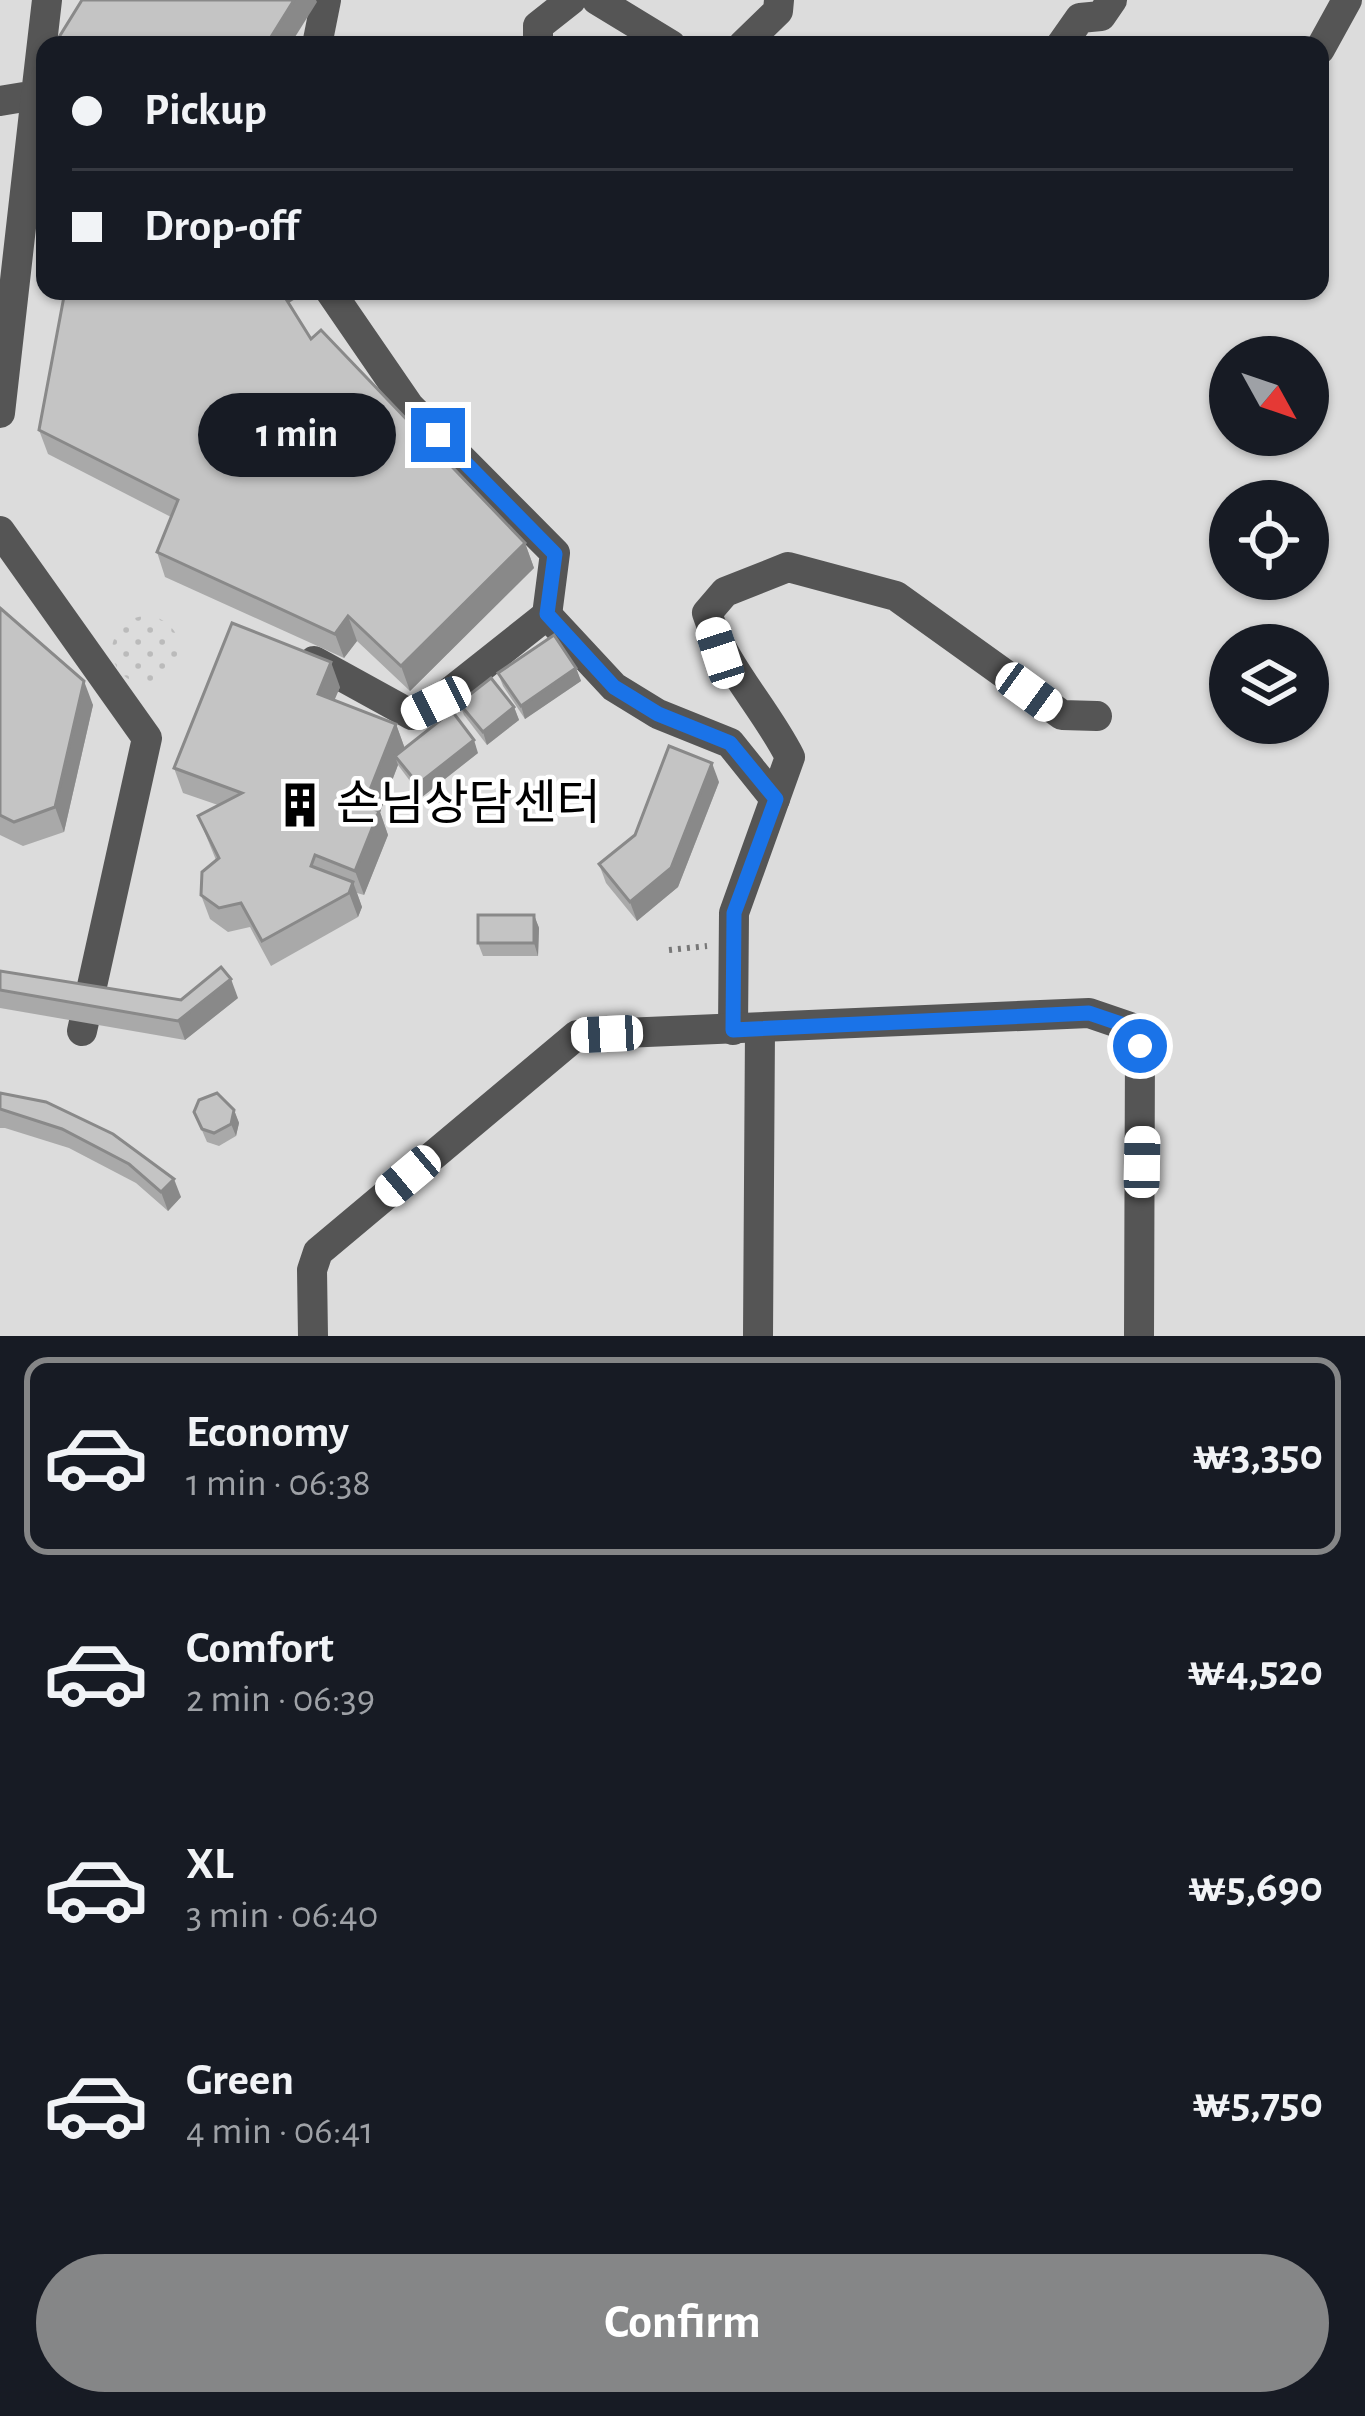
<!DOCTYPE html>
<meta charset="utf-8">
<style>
:root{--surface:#171b24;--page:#242831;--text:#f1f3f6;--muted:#9ea1a6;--line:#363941;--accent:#858687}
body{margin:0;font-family:"Alegreya Sans","Noto Sans KR",sans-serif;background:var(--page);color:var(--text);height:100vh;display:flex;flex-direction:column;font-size:45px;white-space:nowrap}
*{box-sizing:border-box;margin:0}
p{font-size:39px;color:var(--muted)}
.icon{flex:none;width:66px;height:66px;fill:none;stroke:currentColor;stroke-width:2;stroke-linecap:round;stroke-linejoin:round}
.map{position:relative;height:1336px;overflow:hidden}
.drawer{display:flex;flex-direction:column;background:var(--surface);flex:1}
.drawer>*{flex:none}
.hud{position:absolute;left:36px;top:36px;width:1293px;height:264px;border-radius:24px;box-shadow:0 3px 9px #0004;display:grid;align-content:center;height:264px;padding:0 36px;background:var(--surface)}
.needle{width:78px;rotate:130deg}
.buttons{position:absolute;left:1209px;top:336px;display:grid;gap:24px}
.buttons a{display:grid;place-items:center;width:120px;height:120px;border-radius:50%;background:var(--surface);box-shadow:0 3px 9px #0004;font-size:60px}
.end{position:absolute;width:54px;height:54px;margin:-27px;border:15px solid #1a73e8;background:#fff;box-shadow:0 0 0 6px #fff}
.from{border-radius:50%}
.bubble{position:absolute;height:84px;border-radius:42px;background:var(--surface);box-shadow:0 3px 9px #0004;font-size:39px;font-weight:700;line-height:84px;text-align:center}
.car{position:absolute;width:36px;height:72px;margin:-36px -18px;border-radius:15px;box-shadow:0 0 9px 3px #0007;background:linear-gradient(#fff 24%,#345 0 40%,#fff 0 76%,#345 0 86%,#fff 0)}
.hud b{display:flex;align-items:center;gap:42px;height:114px;font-size:45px}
.hud b+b{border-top:3px solid var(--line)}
.hud i{width:30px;height:30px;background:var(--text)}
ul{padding:21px 0 0;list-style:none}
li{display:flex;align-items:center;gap:36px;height:198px;margin:0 24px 18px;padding:0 12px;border:6px solid transparent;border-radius:24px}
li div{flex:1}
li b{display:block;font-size:45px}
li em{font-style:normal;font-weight:700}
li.current{border-color:var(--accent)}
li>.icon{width:108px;height:108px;stroke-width:1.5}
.primary-button{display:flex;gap:24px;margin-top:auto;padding:24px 36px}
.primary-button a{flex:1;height:138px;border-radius:72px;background:var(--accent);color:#fff;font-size:48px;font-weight:700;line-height:138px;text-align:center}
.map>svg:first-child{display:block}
.park{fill:#dcdcdc;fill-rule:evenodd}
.garden{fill:url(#garden-dots)}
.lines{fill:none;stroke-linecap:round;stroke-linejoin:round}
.path{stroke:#777;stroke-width:6;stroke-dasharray:3 6;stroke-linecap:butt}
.minor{stroke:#555;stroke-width:30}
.wall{fill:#a9a9a9}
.shaded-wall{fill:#898989}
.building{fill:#c4c4c4;stroke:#898989;stroke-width:3}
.route{stroke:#1a73e8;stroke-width:15}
.labels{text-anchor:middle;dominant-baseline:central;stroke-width:9;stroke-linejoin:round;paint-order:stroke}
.poi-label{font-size:48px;fill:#000;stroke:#fff;text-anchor:start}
</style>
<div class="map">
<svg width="1365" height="1336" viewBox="0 0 1365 1336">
<defs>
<pattern id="garden-dots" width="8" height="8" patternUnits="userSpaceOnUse" patternTransform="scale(3)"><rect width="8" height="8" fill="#dcdcdc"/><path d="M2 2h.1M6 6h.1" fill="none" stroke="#bbb" stroke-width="1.8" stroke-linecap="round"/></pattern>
</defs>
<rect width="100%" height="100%" fill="#fff"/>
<path class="park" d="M0,0H1365V1336H0ZM45,45H1320V291H45ZM1230,357H1308V435H1230ZM1230,501H1308V579H1230ZM1230,645H1308V723H1230Z"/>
<circle class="garden" cx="146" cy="650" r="34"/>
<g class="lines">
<polyline class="path" points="669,950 707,946"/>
<g class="minor">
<polyline points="597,0 671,45"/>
<polyline points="317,45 326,0"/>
<polyline points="538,45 538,26 571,0"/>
<polyline points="743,45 778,11 779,0"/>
<polyline points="1061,45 1080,18 1101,16 1112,0"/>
<polyline points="1320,49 1347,0"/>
<polyline points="0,101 36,95 47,0"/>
<polyline points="330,291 409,406 555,553 547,615"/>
<polyline points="0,413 36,95 45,79"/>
<polyline points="0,531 147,738 82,1031"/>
<polyline points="314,661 412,715 436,703 547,615 614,687 658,714 730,743 775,799"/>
<path d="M733,1030L734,913L790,757C764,706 724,667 707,613L725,592L788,567L896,596L1062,715L1097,716"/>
<polyline points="313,1336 312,1270 318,1252 577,1035 1089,1013 1130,1027 1140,1046 1139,1336"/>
<polyline points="758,1336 760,1029"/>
</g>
</g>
<g class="wall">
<polygon points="289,303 311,339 525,543 534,568 410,691 357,641 344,658 165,577 157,552 171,517 48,454 39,430"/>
<polygon points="0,608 93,705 64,832 23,846 0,835"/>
<polygon points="576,668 581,681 525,719 503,686 498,673"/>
<polygon points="340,687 334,700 396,724 405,749 478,753 422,797 398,765 380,812 388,835 364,895 357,893 362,907 358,917 271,966 250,927 228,932 210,919 201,895 216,860 198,816 218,805 183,793 174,768"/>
<polygon points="459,703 514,707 519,720 487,745 464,715"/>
<polygon points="719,782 678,887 637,921 606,883 599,864"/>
<polygon points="534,915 539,928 538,956 483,956 478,943"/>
<polygon points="0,971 181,1000 238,998 185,1040 0,1008"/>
<polygon points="0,1093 46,1102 181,1197 168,1211 136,1183 69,1148 5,1128 0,1128"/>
<polygon points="234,1110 239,1123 236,1136 219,1146 207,1142 194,1112"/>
</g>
<g class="shaded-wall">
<polygon points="294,0 316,0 317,2 290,45 266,45"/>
<polygon points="279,291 308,291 284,306"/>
<polygon points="525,543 534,568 410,691 401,666"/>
<polygon points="348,616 357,641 344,658 335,634"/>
<polygon points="331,662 340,687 327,718 318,694"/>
<polygon points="576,668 581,681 525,719 521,706"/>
<polygon points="84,681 93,705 64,832 55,807"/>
<polygon points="514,707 519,720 487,745 483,732"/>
<polygon points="396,724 405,749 395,756 398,765 380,812 388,835 364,895 355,871 364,805"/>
<polygon points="474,740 478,753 422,797 418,784"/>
<polygon points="712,763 719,782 678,887 637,921 630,902"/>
<polygon points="353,882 362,907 358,917 349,893"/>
<polygon points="534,915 539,928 538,956 534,943"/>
<polygon points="231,979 238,998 185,1040 178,1021"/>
<polygon points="234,1110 239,1123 236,1136 231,1124"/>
<polygon points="174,1179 181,1197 168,1211 161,1192"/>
</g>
<g class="building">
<polygon points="82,0 294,0 266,45 61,45 56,42"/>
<polygon points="65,291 281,291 311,339 321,330 525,543 401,666 348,616 335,634 157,552 178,500 39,430"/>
<polygon points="0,608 84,681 55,807 14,822 0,815"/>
<polygon points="232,623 331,662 318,694 396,724 364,805 379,811 355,871 315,855 311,866 353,882 349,893 262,941 241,903 219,908 201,895 202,872 219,858 198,816 242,793 174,768"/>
<polygon points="554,635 576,668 521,706 498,673"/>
<polygon points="491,678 514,707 483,732 459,703"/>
<polygon points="452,711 474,740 418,784 395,756"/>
<polygon points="669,746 712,763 671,868 630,902 599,864 635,835"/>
<rect x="478" y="915" width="56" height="28"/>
<polygon points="221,967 231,979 178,1021 0,990 0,971 181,1000"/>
<polygon points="0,1093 46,1102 113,1134 174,1179 161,1192 129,1164 62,1129 0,1109"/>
<polygon points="217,1093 234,1110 231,1124 214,1133 202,1129 194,1112 199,1100"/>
</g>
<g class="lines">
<polyline class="route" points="438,435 555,554 547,614 614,687 658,714 730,743 776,799 734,913 733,1030 1089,1013 1130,1027 1140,1046"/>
</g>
<defs>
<g id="building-bare" transform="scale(3.6)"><path d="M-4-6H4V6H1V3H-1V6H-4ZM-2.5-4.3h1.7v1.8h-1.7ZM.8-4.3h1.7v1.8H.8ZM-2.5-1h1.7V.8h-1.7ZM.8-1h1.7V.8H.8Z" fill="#000" stroke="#fff" stroke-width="2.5" paint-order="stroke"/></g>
</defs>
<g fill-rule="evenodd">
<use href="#building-bare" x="300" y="805"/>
</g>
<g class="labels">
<g class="poi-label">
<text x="336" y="805">손님상담센터</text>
</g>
</g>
</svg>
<div class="buttons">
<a><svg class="needle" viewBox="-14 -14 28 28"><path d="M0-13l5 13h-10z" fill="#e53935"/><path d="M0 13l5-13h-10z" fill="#9ea1a6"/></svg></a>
<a><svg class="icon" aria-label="locate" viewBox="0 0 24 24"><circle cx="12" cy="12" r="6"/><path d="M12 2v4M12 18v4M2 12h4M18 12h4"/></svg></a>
<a><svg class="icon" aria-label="layers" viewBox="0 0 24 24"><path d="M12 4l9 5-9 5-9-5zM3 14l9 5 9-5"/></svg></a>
</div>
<i class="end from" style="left:1140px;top:1046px"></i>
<i class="end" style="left:438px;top:435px"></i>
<div class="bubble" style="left:198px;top:393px;width:198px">1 min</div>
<i class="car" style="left:720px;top:653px;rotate:342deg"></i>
<i class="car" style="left:1029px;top:692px;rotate:126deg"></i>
<i class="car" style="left:436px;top:703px;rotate:244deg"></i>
<i class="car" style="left:607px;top:1034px;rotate:267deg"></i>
<i class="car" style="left:1142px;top:1162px;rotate:1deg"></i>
<i class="car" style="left:408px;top:1176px;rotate:230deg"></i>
<div class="hud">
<b><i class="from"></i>Pickup</b>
<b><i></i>Drop-off</b>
</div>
</div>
<section class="drawer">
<ul>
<li class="current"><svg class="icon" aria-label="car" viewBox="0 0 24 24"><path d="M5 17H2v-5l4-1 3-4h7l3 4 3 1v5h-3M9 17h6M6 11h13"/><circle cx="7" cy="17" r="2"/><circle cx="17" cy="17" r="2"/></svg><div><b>Economy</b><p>1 min · 06:38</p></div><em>₩3,350</em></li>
<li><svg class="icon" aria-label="car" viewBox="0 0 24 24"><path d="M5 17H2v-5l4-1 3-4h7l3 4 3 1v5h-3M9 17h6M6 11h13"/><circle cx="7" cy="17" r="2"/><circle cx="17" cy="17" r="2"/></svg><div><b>Comfort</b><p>2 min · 06:39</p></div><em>₩4,520</em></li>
<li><svg class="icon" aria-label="car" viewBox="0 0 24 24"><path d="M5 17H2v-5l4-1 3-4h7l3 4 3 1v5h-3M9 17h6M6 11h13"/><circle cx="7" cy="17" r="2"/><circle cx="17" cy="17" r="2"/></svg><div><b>XL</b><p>3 min · 06:40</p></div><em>₩5,690</em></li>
<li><svg class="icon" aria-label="car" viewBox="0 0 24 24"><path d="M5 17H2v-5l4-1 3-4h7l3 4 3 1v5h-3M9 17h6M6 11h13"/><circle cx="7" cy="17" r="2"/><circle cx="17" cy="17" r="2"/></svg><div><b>Green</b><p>4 min · 06:41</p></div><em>₩5,750</em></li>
</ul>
<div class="primary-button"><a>Confirm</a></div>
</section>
